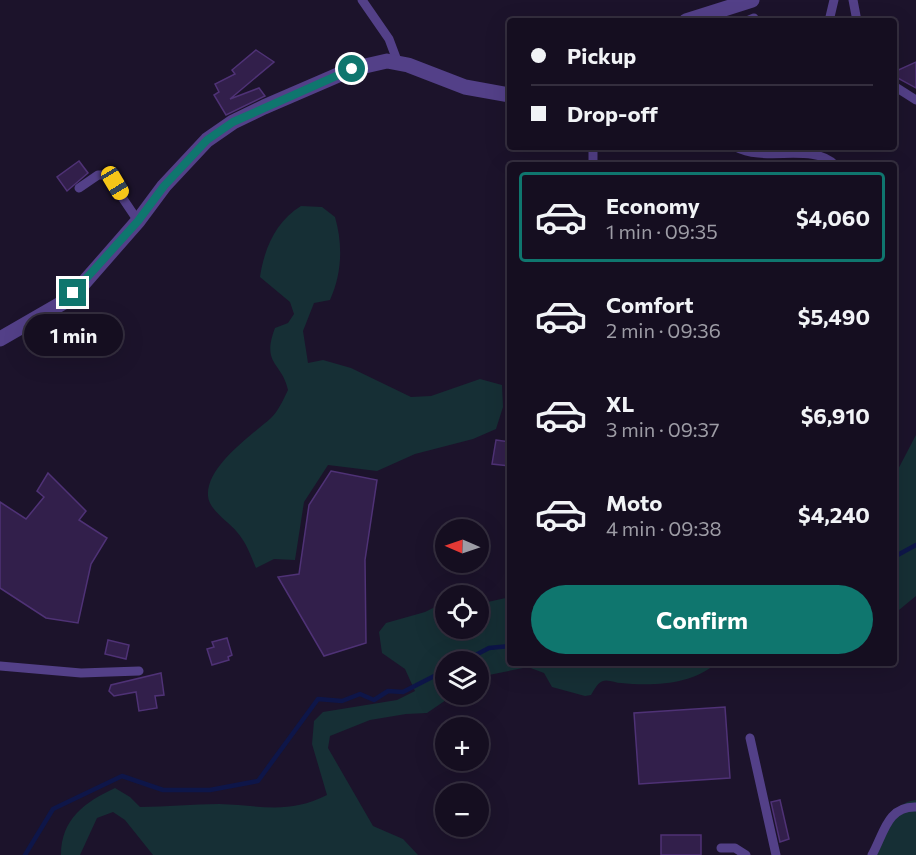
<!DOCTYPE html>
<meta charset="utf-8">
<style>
:root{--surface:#150e20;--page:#1e1729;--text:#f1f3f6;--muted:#9d9ca5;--line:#342e3e;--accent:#0f766e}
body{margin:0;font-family:Commissioner,sans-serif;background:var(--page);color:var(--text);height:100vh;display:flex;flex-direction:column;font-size:22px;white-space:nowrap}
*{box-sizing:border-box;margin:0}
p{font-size:20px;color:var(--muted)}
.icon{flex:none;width:33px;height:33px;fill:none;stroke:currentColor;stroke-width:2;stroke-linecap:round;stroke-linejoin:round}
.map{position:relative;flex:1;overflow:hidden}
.panel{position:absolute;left:507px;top:162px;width:390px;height:504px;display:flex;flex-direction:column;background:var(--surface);border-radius:6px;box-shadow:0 6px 24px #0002,0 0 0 2px var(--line)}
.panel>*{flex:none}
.guide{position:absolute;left:507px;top:18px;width:390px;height:132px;border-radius:6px;box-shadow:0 6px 24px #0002,0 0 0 2px var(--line);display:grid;align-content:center;height:132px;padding:0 24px;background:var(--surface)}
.needle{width:39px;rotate:272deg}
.buttons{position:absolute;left:435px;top:519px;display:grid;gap:12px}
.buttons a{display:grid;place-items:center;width:54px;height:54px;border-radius:50%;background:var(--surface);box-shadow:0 6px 24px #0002,0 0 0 2px var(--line);font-size:30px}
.end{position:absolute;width:27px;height:27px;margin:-14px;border:8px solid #0f766e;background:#fff;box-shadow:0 0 0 3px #fff}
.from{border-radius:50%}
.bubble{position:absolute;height:42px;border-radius:21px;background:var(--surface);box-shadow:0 6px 24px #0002,0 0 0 2px var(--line);font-size:20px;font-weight:700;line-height:42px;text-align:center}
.car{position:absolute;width:18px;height:36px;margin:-18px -9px;border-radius:8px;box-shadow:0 0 4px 2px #0007;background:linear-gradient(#f5c518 24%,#345 0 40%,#f5c518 0 76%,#345 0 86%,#f5c518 0)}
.guide b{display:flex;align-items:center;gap:21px;height:57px;font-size:22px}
.guide b+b{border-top:2px solid var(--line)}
.guide i{width:15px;height:15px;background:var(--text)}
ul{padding:10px 0 0;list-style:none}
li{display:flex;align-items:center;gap:18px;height:90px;margin:0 12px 9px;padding:0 12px;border:3px solid transparent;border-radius:6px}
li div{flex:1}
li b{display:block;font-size:22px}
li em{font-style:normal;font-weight:700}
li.active{border-color:var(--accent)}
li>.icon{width:54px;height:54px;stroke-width:1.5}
.button{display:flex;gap:12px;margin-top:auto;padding:12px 24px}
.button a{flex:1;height:69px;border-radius:36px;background:var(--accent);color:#fff;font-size:24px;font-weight:700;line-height:69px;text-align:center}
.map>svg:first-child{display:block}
.green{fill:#162f35}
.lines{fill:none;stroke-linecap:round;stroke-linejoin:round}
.stream{stroke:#0e1649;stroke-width:4.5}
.building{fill:#321f4b;stroke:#4f3276;stroke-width:1.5}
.service{stroke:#534088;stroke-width:9}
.minor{stroke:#534088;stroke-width:15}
.route{stroke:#0f766e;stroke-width:8}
</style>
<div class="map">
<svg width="916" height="855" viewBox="0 0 916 855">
<rect width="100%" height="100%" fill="#1c132b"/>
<g class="green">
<path d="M301,206L322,207L335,217C343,245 342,273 330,300L314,303L303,331L308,363L323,360L351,368L411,397L431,396L480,379L502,385L503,407L496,429L473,439L415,454L377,471L328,465L304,502L295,560L274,559L256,568C251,556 246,542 237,532C228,521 209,510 208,496C206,466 252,435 271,418C279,410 283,400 288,390C282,362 261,365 275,328L288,323L294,314L290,302L260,277C264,249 276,221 301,206Z"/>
<polygon points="916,435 916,596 894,614 894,477"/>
<path d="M510,597V663H716C693,685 652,686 621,683C616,683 608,679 603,681C598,682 594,690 591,695L585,696L552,687L544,673L528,667L479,677L478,662H446V694L467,695L446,700L427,713L406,714L370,720L330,736L328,748L373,826L403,839L418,855H153L125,820L113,812L97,818L80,855H61C61,819 85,802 115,788L130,797L140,807C166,807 193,804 219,804C259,805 288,815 327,795L312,744L314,721L323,712L397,700L415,691L405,669L382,653L379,632L386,623L425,612L445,602L446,628H478L479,604Z"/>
<path d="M916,800V855H870C877,834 892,802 916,800Z"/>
</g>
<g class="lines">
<g class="stream">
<polyline points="894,557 916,545"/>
<polyline points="462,662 489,648 510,646"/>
<polyline points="25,855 53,809 122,776 163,790 210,790 258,781 318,699 342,701 360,694 374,700 388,691 403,692 446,670"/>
</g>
</g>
<g class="building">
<polygon points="256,50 274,62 230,99 259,88 265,96 226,115 214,95 219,92 215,84 235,74 232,70"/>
<polygon points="916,62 916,88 894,76 894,72"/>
<polygon points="79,161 88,173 67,191 57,177"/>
<polygon points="496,440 510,442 510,466 492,464"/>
<polygon points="331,471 377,480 365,560 366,643 324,656 278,577 299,574 309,505"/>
<polygon points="48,473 86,511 79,520 107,538 91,564 78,623 46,618 0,588 0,502 26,519 44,497 37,491"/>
<polygon points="227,638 232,655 228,657 229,660 212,665 207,649 214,647 212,642"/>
<polygon points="108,640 129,645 126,659 105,654"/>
<polygon points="161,673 164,695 155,696 157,708 139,711 136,692 114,696 109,691 111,685"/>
<polygon points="725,707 730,778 639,784 634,713"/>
<polygon points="780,800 789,839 780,842 771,802"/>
<rect x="661" y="835" width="40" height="20"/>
</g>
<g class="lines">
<g class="service">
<polyline points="362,0 389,39 398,63"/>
<polyline points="853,0 857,21"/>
<polyline points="747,21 754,18"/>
<polyline points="829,21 834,0"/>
<polyline points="894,86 916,100"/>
<polyline points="593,147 593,165"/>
<path d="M736,147C765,163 813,142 835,165"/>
<polyline points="79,188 98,175 107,175 138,221"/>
<polyline points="0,666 81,673 139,671"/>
<polyline points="750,738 776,855"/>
<polyline points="721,848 735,848 746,855"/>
<path d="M872,855C884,834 887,806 916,807"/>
</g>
<g class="minor">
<polyline points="686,21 752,0"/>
<polyline points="0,339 64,302 82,285 138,221 164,186 207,140 233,122 264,107 352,69 387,61 408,65 465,87 510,95"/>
</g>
</g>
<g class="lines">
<polyline class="route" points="73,293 138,221 164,186 207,140 233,122 352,69"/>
</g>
</svg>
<div class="buttons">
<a><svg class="needle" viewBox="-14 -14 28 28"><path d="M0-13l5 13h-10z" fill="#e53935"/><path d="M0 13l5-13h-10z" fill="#9d9ca5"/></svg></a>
<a><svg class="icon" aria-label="locate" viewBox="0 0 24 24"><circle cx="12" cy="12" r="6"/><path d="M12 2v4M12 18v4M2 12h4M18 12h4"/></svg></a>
<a><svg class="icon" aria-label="layers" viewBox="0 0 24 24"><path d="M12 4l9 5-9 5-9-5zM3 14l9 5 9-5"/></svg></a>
<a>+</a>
<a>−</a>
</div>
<i class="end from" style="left:352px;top:69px"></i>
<i class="end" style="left:73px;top:293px"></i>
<div class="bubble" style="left:24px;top:314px;width:99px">1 min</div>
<i class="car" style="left:115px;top:183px;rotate:149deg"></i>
<div class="guide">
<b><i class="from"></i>Pickup</b>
<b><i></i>Drop-off</b>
</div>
<section class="panel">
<ul>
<li class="active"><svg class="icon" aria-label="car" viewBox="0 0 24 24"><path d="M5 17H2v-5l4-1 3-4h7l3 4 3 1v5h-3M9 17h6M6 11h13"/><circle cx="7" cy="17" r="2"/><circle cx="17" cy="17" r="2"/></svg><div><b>Economy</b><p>1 min · 09:35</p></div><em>$4,060</em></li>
<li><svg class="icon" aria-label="car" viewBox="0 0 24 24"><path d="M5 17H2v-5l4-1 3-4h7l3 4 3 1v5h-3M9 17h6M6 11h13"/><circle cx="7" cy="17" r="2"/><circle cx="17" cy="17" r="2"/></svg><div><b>Comfort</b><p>2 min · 09:36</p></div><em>$5,490</em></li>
<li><svg class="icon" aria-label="car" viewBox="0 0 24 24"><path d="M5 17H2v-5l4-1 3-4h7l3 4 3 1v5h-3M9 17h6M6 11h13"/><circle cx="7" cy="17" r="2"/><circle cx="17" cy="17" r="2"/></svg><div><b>XL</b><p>3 min · 09:37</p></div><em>$6,910</em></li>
<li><svg class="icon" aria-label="car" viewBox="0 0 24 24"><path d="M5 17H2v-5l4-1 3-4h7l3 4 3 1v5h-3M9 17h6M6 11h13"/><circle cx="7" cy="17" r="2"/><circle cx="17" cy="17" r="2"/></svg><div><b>Moto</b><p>4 min · 09:38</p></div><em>$4,240</em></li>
</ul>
<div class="button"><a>Confirm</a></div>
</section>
</div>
